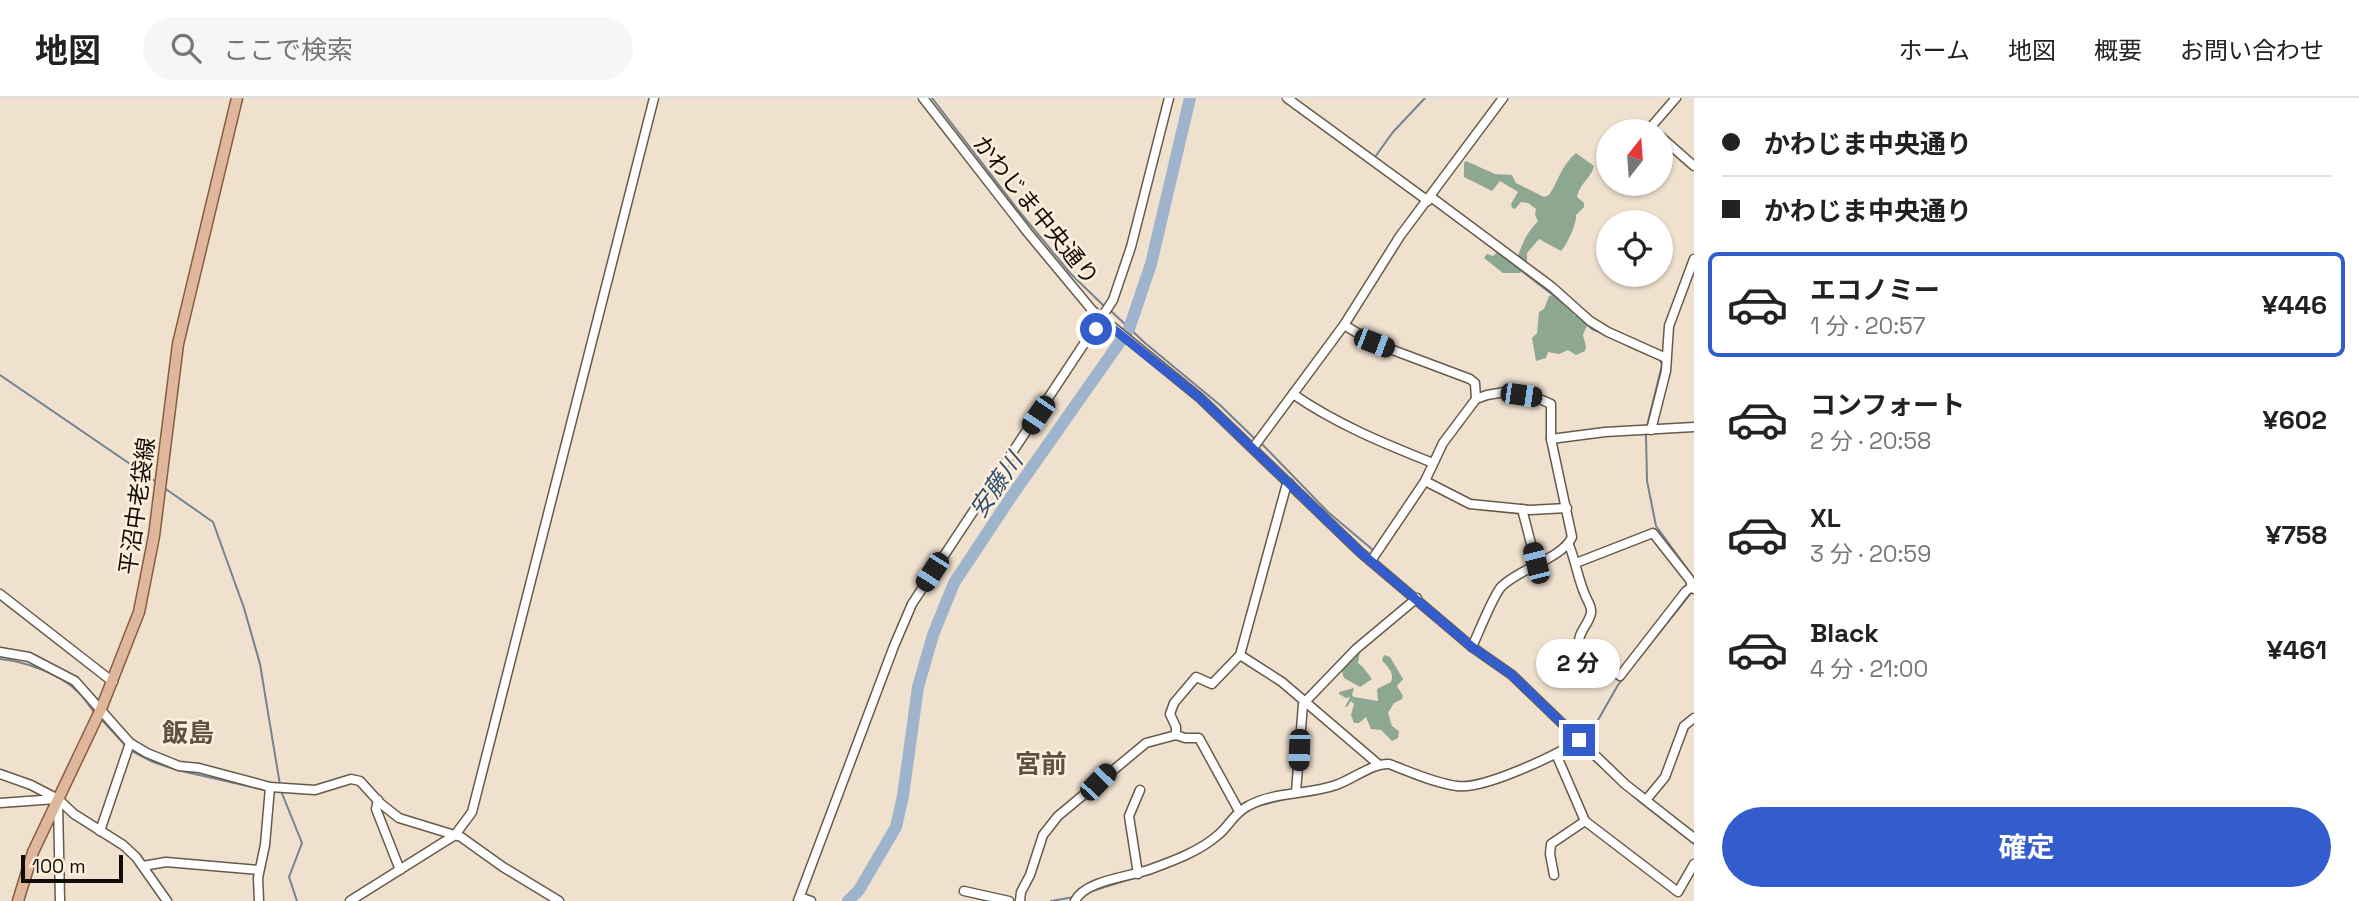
<!DOCTYPE html>
<html lang="ja">
<meta charset="utf-8">
<style>
:root{--surface:#fff;--page:#f6f6f6;--text:#222;--muted:#767676;--line:#e0e0e0;--accent:#335dcd}
body{margin:0;font-family:"Space Grotesk","Noto Sans JP",sans-serif;background:var(--page);color:var(--text);height:100vh;display:flex;flex-direction:column;font-size:26px;white-space:nowrap}
*{box-sizing:border-box;margin:0}
p{font-size:23px;color:var(--muted)}
.icon{flex:none;width:38px;height:38px;fill:none;stroke:currentColor;stroke-width:2;stroke-linecap:round;stroke-linejoin:round}
.map{position:relative;flex:1;overflow:hidden}
.panel{display:flex;flex-direction:column;background:var(--surface);width:665px}
.panel>*{flex:none}
.guide{display:grid;align-content:center;height:154px;padding:0 28px;background:var(--surface)}
.needle{width:46px;rotate:17deg}
.tools{position:absolute;left:1596px;top:21px;display:grid;gap:14px}
.tools a{display:grid;place-items:center;width:77px;height:77px;border-radius:50%;background:var(--surface);box-shadow:0 2px 5px #0004;font-size:35px}
.scale{position:absolute;left:21px;bottom:18px;width:102px;box-sizing:border-box;padding-left:7px;border:4px solid #110c07;border-top:0;font-size:19px;line-height:24px;white-space:nowrap;color:#110c07;-webkit-text-stroke:5px #feeedc;paint-order:stroke}
.end{position:absolute;width:32px;height:32px;margin:-16px;border:9px solid #335dcd;background:#fff;box-shadow:0 0 0 4px #fff}
.from{border-radius:50%}
.bubble{position:absolute;height:49px;border-radius:24px;background:var(--surface);box-shadow:0 2px 5px #0004;font-size:23px;font-weight:700;line-height:49px;text-align:center}
.car{position:absolute;width:21px;height:42px;margin:-21px -10px;border-radius:9px;box-shadow:0 0 5px 2px #0007;background:linear-gradient(#222 24%,#8ab4d8 0 40%,#222 0 76%,#8ab4d8 0 86%,#222 0)}
.guide b{display:flex;align-items:center;gap:24px;height:66px;font-size:26px}
.guide b+b{border-top:2px solid var(--line)}
.guide i{width:18px;height:18px;background:var(--text)}
ul{padding:0;list-style:none}
li{display:flex;align-items:center;gap:21px;height:105px;margin:0 14px 10px;padding:0 14px;border:4px solid transparent;border-radius:10px}
li div{flex:1}
li b{display:block;font-size:26px}
li em{font-style:normal;font-weight:700}
li.active{border-color:var(--accent)}
li>.icon{width:63px;height:63px;stroke-width:1.5}
.button{display:flex;gap:14px;margin-top:auto;padding:14px 28px}
.button a{flex:1;height:80px;border-radius:42px;background:var(--accent);color:#fff;font-size:28px;font-weight:700;line-height:80px;text-align:center}
header{display:flex;align-items:center;gap:42px;box-sizing:border-box;height:98px;padding:0 35px;background:var(--surface);border-bottom:2px solid var(--line)}
header strong{font-size:33px}
nav{display:flex;gap:38px;margin-inline-start:auto;font-size:24px}
.search{width:490px;height:63px;background:var(--page);display:flex;align-items:center;gap:18px;box-sizing:border-box;padding:0 24px;border-radius:38px;color:var(--muted);font-size:26px}
main{display:flex;flex:1;min-height:0}
.map>svg:first-child{display:block}
.forest{fill:#8ea791}
.lines{fill:none;stroke-linecap:round;stroke-linejoin:round}
.stream{stroke:#748291;stroke-width:2}
.river{stroke:#9eb4cc;stroke-width:12}
.minor-casing{stroke:#675a4a;stroke-width:11}
.major-casing{stroke:#895c3d;stroke-width:13}
.minor{stroke:#fff;stroke-width:8}
.major{stroke:#dfb79c;stroke-width:10}
.route{stroke:#335dcd;stroke-width:9}
.labels{text-anchor:middle;dominant-baseline:central;stroke-width:5;stroke-linejoin:round;paint-order:stroke}
.street-label{font-size:23px;fill:#110c07;stroke:#feeedc}
.water-label{font-size:24px;font-style:italic;fill:#2c4f72;stroke:#feeedc}
.quarter-label{font-size:26px;font-weight:bold;fill:#5e5142;stroke:#feeedc}
</style>
<header>
<strong>地図</strong>
<div class="search"><svg class="icon" aria-label="search" viewBox="0 0 24 24"><circle cx="10" cy="10" r="6"/><path d="M15 15l6 6"/></svg>ここで検索</div>
<nav><a>ホーム</a><a>地図</a><a>概要</a><a>お問い合わせ</a></nav>
</header>
<main>
<div class="map">
<svg width="1694" height="803" viewBox="0 0 1694 803">
<rect width="100%" height="100%" fill="#f0e1cf"/>
<g class="forest">
<path d="M1576,55L1594,68C1592,79 1579,86 1577,99L1584,105V109L1576,117C1577,125 1567,147 1561,153L1539,141L1527,155V164L1520,175H1503L1484,160L1487,156L1493,158L1499,153L1516,164C1522,146 1525,137 1538,123L1535,117L1536,111L1528,105L1521,104L1515,111L1512,110L1511,106L1518,94L1500,83L1492,93C1483,88 1473,84 1464,79V65L1466,63L1495,76L1512,77L1516,85L1544,99L1549,97C1558,84 1562,66 1576,55Z"/>
<polygon points="1556,197 1565,204 1575,218 1580,218 1588,225 1583,237 1586,249 1585,253 1576,257 1568,252 1559,256 1548,254 1546,260 1536,263 1532,240 1537,235 1539,214 1544,211 1549,198"/>
<polygon points="1360,553 1358,565 1362,568 1372,581 1360,589 1344,580 1341,571 1342,563"/>
<path d="M1384,557L1390,559L1403,581L1397,588L1403,598L1402,601L1394,605L1388,615L1392,628L1399,633L1398,640L1392,643L1381,632L1371,631L1366,619L1359,625H1354L1351,617L1354,606L1351,603L1347,609H1345L1350,599L1346,600L1339,596V594L1354,590L1352,597L1354,599L1378,603L1377,591L1391,584C1395,574 1387,569 1382,562Z"/>
</g>
<g class="lines">
<g class="stream">
<polyline points="932,0 1018,112 1071,176 1104,208"/>
<polyline points="1375,59 1393,34 1425,0"/>
<polyline points="1465,129 1567,208 1592,231 1604,236"/>
<polyline points="1111,213 1145,245 1220,307 1256,342"/>
<polyline points="1628,248 1660,262 1662,267 1647,328"/>
<polyline points="0,277 155,383"/>
<polyline points="1646,337 1647,383 1656,428 1694,480"/>
<polyline points="1261,345 1328,414 1373,452"/>
<polyline points="163,389 213,424 244,510 260,566 280,687"/>
<path d="M0,561C24,563 60,576 77,593C84,599 89,608 95,615"/>
<polyline points="101,621 126,648"/>
<polyline points="1586,643 1618,587 1692,494"/>
<polyline points="1579,649 1640,704 1694,746"/>
<polyline points="130,652 153,664 177,672 265,692"/>
<polyline points="1568,653 1581,646"/>
<polyline points="1358,681 1374,673"/>
<polyline points="1456,692 1468,692"/>
<polyline points="274,693 314,696"/>
<polyline points="281,693 302,745 289,779 297,803"/>
<polyline points="1315,696 1330,693"/>
<polyline points="1254,709 1289,700"/>
<polyline points="380,710 395,722"/>
<polyline points="403,725 445,738"/>
<polyline points="1092,793 1134,780"/>
<polyline points="1051,803 1074,799"/>
</g>
<polyline class="river" points="848,803 859,792 896,729 903,698 918,589 933,537 954,485 1011,399 1129,231 1151,166 1190,0"/>
<g class="minor-casing">
<g id="minor">
<polyline points="923,0 1028,135 1092,212 1200,300 1360,454 1472,549 1512,577 1625,686 1694,740"/>
<polyline points="1287,0 1428,103"/>
<polyline points="1654,33 1650,30 1676,0"/>
<polyline points="1661,39 1694,68"/>
<polyline points="1431,99 1552,189 1590,223 1608,234 1666,260"/>
<polyline points="1344,227 1374,245 1470,281 1475,285 1476,301"/>
<path d="M1293,296C1336,326 1385,346 1433,365"/>
<polyline points="1651,332 1666,273 1669,228 1694,161"/>
<polyline points="1551,341 1605,334 1694,329"/>
<polyline points="1253,350 1344,227 1400,138 1503,0"/>
<polyline points="1425,383 1470,406 1530,412 1567,410"/>
<polyline points="1522,411 1536,465"/>
<path d="M1569,447C1576,464 1578,482 1586,499C1588,504 1592,509 1591,515C1589,526 1578,534 1579,545L1620,578L1686,493L1692,489L1694,491"/>
<path d="M1371,463L1425,383L1443,345L1476,301L1487,297L1505,294L1535,299L1551,306V341L1572,439C1563,460 1518,471 1501,489C1492,500 1479,534 1472,549"/>
<polyline points="1576,465 1653,435 1690,482 1692,489"/>
<polyline points="0,496 113,584"/>
<polyline points="0,554 29,559 75,583 130,645 147,655 179,668 199,670 270,689 315,692 351,681 360,683 380,705 399,720 461,739 503,769 559,803"/>
<polyline points="1240,557 1286,389 1289,385"/>
<polyline points="1176,637 1176,629 1170,616 1174,605 1196,579 1212,586 1240,557 1282,584 1378,666"/>
<polyline points="1556,656 1585,723 1678,794 1694,766"/>
<polyline points="0,676 31,687 58,701 74,716 123,747 136,759 167,803"/>
<polyline points="1296,694 1303,606 1356,551 1417,500"/>
<polyline points="378,702 376,711 400,772"/>
<polyline points="1646,702 1665,679 1684,628 1694,620"/>
<polyline points="58,704 60,803"/>
<polyline points="0,705 56,701"/>
<polyline points="100,733 130,645"/>
<polyline points="143,768 166,764 259,772"/>
<polyline points="1138,776 1129,718 1140,692"/>
<polyline points="1554,777 1550,756 1551,746 1585,723"/>
<polyline points="964,793 1009,803"/>
<polyline points="800,799 811,803"/>
<polyline points="259,803 258,780 265,747 270,689"/>
<polyline points="350,803 455,737 472,714 654,0"/>
<polyline points="798,803 894,548 912,506 1113,202 1131,149 1169,0"/>
<polyline points="1020,803 1021,794 1030,777 1043,737 1058,718 1146,645 1176,637 1185,640 1199,640 1239,713"/>
<path d="M1075,803C1085,782 1130,779 1151,771C1173,763 1200,753 1218,737C1229,728 1234,715 1248,708C1275,693 1308,697 1336,687C1353,681 1373,665 1389,666C1411,674 1434,685 1457,688C1483,692 1557,657 1579,642"/>
</g>
</g>
<g class="major-casing">
<polyline id="major" points="18,803 33,754 101,611 139,514 154,438 178,246 237,0"/>
</g>
<use href="#minor" class="minor"/>
<use href="#major" class="major"/>
</g>
<g class="lines">
<polyline class="route" points="1096,231 1102,222 1200,300 1360,454 1472,549 1512,577 1579,642"/>
</g>
<g class="labels">
<g class="street-label">
<text transform="translate(1036 112) rotate(51)">かわじま中央通り</text>
<text transform="translate(137 408) rotate(-82)">平沼中老袋線</text>
</g>
<g class="water-label">
<text transform="translate(996 387) rotate(-55)">安藤川</text>
</g>
<g class="quarter-label">
<text x="188" y="635">飯島</text>
<text x="1041" y="666">宮前</text>
</g>
</g>
</svg>
<div class="tools">
<a><svg class="needle" viewBox="-14 -14 28 28"><path d="M0-13l5 13h-10z" fill="#e53935"/><path d="M0 13l5-13h-10z" fill="#767676"/></svg></a>
<a><svg class="icon" aria-label="locate" viewBox="0 0 24 24"><circle cx="12" cy="12" r="6"/><path d="M12 2v4M12 18v4M2 12h4M18 12h4"/></svg></a>
</div>
<div class="scale">100 m</div>
<i class="end from" style="left:1096px;top:231px"></i>
<i class="end" style="left:1579px;top:642px"></i>
<div class="bubble" style="left:1536px;top:541px;width:84px">2 分</div>
<i class="car" style="left:1374px;top:245px;rotate:111deg"></i>
<i class="car" style="left:1521px;top:297px;rotate:98deg"></i>
<i class="car" style="left:1038px;top:317px;rotate:214deg"></i>
<i class="car" style="left:1536px;top:465px;rotate:346deg"></i>
<i class="car" style="left:932px;top:474px;rotate:213deg"></i>
<i class="car" style="left:1299px;top:652px;rotate:182deg"></i>
<i class="car" style="left:1098px;top:684px;rotate:44deg"></i>
</div>
<section class="panel">
<div class="guide">
<b><i class="from"></i>かわじま中央通り</b>
<b><i></i>かわじま中央通り</b>
</div>
<ul>
<li class="active"><svg class="icon" aria-label="car" viewBox="0 0 24 24"><path d="M5 17H2v-5l4-1 3-4h7l3 4 3 1v5h-3M9 17h6M6 11h13"/><circle cx="7" cy="17" r="2"/><circle cx="17" cy="17" r="2"/></svg><div><b>エコノミー</b><p>1 分 · 20:57</p></div><em>¥446</em></li>
<li><svg class="icon" aria-label="car" viewBox="0 0 24 24"><path d="M5 17H2v-5l4-1 3-4h7l3 4 3 1v5h-3M9 17h6M6 11h13"/><circle cx="7" cy="17" r="2"/><circle cx="17" cy="17" r="2"/></svg><div><b>コンフォート</b><p>2 分 · 20:58</p></div><em>¥602</em></li>
<li><svg class="icon" aria-label="car" viewBox="0 0 24 24"><path d="M5 17H2v-5l4-1 3-4h7l3 4 3 1v5h-3M9 17h6M6 11h13"/><circle cx="7" cy="17" r="2"/><circle cx="17" cy="17" r="2"/></svg><div><b>XL</b><p>3 分 · 20:59</p></div><em>¥758</em></li>
<li><svg class="icon" aria-label="car" viewBox="0 0 24 24"><path d="M5 17H2v-5l4-1 3-4h7l3 4 3 1v5h-3M9 17h6M6 11h13"/><circle cx="7" cy="17" r="2"/><circle cx="17" cy="17" r="2"/></svg><div><b>Black</b><p>4 分 · 21:00</p></div><em>¥461</em></li>
</ul>
<div class="button"><a>確定</a></div>
</section>
</main>
